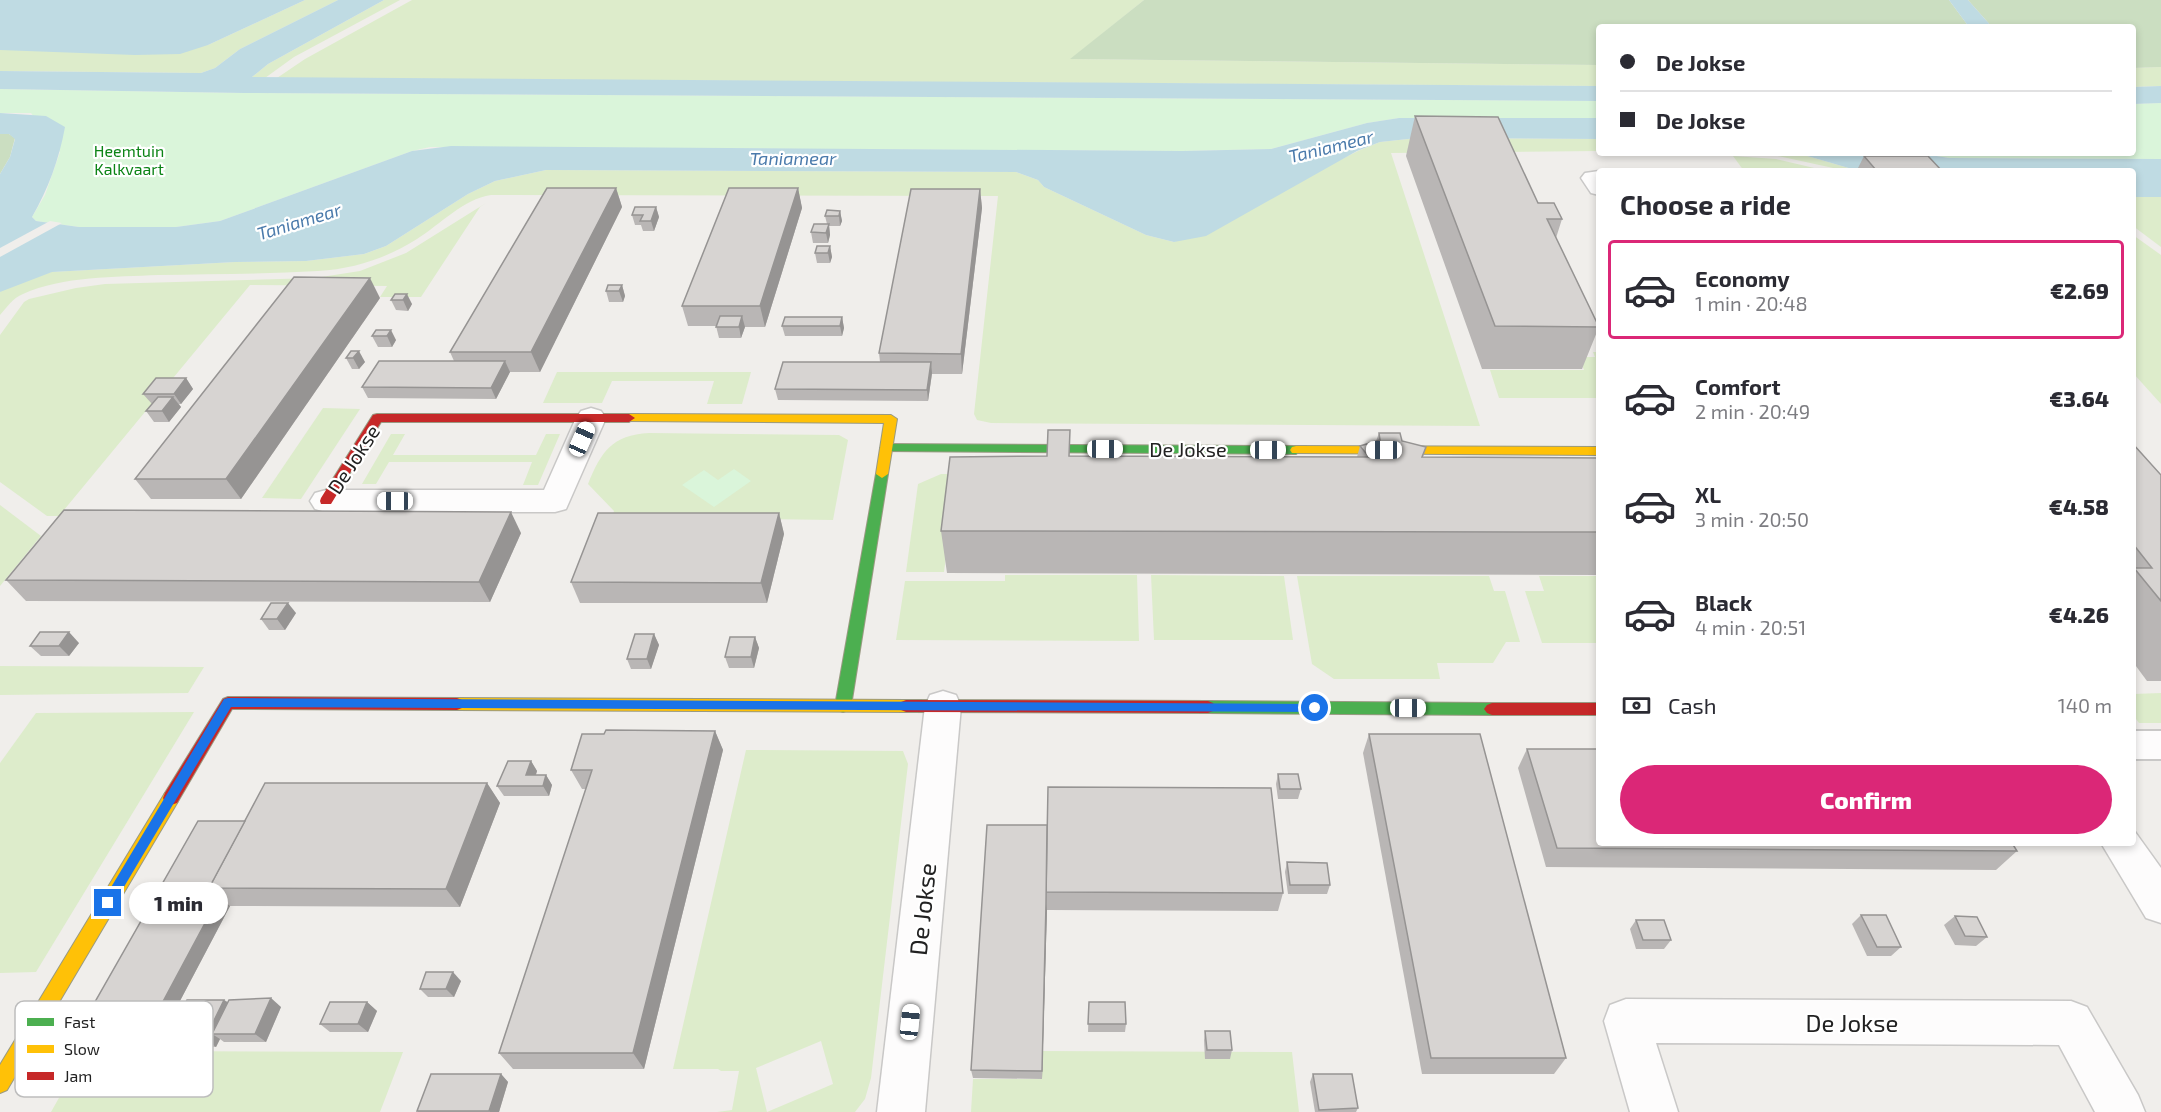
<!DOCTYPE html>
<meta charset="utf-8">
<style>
:root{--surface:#fff;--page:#f2f2f3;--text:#2b2b33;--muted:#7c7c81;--line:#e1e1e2;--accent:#db2777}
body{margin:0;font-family:"Exo 2",sans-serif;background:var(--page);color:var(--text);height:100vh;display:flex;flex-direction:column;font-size:22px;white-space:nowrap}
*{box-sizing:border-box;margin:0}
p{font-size:20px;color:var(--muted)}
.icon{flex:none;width:33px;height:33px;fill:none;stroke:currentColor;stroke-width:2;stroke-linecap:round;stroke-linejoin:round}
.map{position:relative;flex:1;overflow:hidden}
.sheet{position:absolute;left:1596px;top:168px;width:540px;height:678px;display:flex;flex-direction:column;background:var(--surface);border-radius:6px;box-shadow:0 3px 9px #0003}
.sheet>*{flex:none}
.top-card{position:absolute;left:1596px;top:24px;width:540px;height:132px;border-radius:6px;box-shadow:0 3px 9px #0003;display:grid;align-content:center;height:132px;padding:0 24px;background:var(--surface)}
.end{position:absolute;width:27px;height:27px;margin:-14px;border:8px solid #1a73e8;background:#fff;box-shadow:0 0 0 3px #fff}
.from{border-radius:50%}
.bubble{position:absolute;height:42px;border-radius:21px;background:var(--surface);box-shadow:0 3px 9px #0003;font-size:20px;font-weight:800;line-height:42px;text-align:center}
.car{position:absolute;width:18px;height:36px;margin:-18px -9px;border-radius:8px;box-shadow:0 0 4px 2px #0007;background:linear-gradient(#fff 24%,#345 0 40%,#fff 0 76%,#345 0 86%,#fff 0)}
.top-card b{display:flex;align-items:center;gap:21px;height:57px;font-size:22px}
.top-card b+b{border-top:2px solid var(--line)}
.top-card i{width:15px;height:15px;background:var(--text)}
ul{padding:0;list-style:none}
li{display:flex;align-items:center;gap:18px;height:99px;margin:0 12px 9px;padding:0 12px;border:3px solid transparent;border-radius:6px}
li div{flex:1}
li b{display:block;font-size:22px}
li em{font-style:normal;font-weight:800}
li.on{border-color:var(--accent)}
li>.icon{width:54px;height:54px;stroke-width:1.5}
h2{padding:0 24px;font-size:27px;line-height:72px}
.pay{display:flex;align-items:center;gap:15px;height:66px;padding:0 24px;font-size:22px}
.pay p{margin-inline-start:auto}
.primary-button{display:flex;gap:12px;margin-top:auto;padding:12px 24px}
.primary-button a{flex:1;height:69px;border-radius:36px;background:var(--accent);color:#fff;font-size:24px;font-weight:800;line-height:69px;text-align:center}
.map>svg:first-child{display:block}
.grass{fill:#ddeccb;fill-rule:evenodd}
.forest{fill:#cbdec1}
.park{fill:#daf5da}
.water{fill:#bfdbe3}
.pier{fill:#f0eeeb}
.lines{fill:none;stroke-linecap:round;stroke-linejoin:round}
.lane-casing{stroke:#c9c8c7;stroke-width:4}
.street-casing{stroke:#c9c8c7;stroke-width:3}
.fast-casing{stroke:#999a82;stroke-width:2}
.slow-casing{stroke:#999a82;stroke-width:2}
.jam-casing{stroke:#999a82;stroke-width:2}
.lane{fill:#fdfcfc;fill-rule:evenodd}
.street{fill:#fdfcfc;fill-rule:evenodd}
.fast{fill:#4caf50;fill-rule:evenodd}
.slow{fill:#ffc107;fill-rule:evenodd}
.jam{fill:#c62828;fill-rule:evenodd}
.wall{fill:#b9b6b5}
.shaded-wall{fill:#969493}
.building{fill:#d7d4d2;stroke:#969493;stroke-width:1.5}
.route{fill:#1a73e8}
.labels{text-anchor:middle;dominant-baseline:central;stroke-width:4.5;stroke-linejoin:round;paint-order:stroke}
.far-park-label{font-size:16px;fill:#0c8416;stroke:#fff}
.far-water-label{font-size:18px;font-style:italic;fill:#4a7aab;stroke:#fff}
.street-label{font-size:20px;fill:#222;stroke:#fff}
.near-street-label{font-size:24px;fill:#222;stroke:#fff}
.key{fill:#fff;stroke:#bdbdbd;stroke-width:1.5}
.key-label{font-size:16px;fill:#222}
</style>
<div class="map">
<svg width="2161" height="1112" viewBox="0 0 2161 1112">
<rect width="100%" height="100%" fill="#f0eeeb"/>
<g class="grass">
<polygon points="305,0 338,0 240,49 215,68 201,73 0,71 0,50 208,45"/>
<polygon points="384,0 400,0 294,57 265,78 252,77 268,64"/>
<polygon points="412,0 1144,0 1071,59 1599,65 1599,86 277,78 305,59"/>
<polygon points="2161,67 2161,86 2133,87 2133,68"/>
<path d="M1417,138L1599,139V151L1391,153L1480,426L991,423L977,420L974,414L998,196L491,195C463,199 441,224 417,239C387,258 354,269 318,271C265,274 212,274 158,275C116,277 63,276 23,294C13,298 7,307 0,315V292L2,289L51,272L235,262L306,261L364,254L386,246L468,194L495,181L546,170L1016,172L1038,180L1044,187L1146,235L1174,242L1358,151L1380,142Z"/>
<polygon points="1764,153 1797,153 1859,171 1847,171"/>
<polygon points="1733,156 1776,159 1827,171 1744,171"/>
<polygon points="2133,197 2161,197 2161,247 2133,226"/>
<polygon points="486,203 480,207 421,297 380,297 387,286 250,285 59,516 47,516 0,482 0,335 24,302 29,299 76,288 105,284 315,278 360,271 406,253"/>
<polygon points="2133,235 2161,255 2161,404 2133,373"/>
<polygon points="1593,352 1599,352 1599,398 1499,398 1490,370 1584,370 1579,357 1595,357"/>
<polygon points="557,372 751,372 742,404 707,404 714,381 612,381 602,403 543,403"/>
<polygon points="323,408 360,409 301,499 262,498"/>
<path d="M649,433L839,435L848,440L833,520L612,517L614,511L588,484C601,452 612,435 649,433Z"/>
<polygon points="391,434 405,434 393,455 536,455 546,434 560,434 538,485 523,485 532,462 389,462 376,484 362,484"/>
<polygon points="941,474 957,474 944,572 906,572 918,484"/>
<polygon points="0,505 41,536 0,586"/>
<polygon points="1005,575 1137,575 1139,641 896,640 905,581 1005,581"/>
<polygon points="1151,575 1284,576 1293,640 1154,640"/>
<polygon points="1297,576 1489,576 1494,591 1505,591 1520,642 1506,642 1493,663 1437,663 1440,679 1334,679 1312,664"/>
<polygon points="1539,576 1599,576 1599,643 1542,643 1525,591 1544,591"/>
<polygon points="0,666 204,667 188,693 0,695"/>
<polygon points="2161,693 2161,723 2139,723 2133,715 2133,694"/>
<polygon points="194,712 36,972 0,973 0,763 36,713"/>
<path d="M746,750L903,751L908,764L871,1078L865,1099L855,1112H717L732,1110L739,1071H721L718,1069H673ZM821,1041L833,1084L767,1112L756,1068Z"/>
<polygon points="154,1051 403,1052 380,1112 51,1112 73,1073 143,1073"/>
<polygon points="1041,1051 1292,1052 1299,1112 971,1112 973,1079 1040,1079"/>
</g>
<g class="forest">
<polygon points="1144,0 1949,0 1969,27 1599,27 1599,65 1070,59"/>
<polygon points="1968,0 2161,0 2161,67 2133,68 2133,27 1992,27"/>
<polygon points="0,134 9,134 15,138 10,157 0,174"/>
</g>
<g class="park">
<polygon points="0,89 244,93 1599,101 1599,118 1399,118 1367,123 1271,149 1182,151 430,147 412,151 220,221 176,227 79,227 36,221 32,217 45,195 60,152 31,113 0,113"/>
<polygon points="2161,103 2161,159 1949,158 1918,153 2133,153 2133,104"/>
<polygon points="734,469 751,481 714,507 682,485 704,470 718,480"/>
</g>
<g class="water">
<polygon points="0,0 305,0 208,45 180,54 135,55 0,50"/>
<polygon points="338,0 384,0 268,64 252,77 1599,86 1599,101 244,93 0,89 0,71 201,73 215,68 240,49"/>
<polygon points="1949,0 1968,0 1992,27 1969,27"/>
<polygon points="2161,86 2161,103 2133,104 2133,87"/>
<path d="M0,113L46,116L65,127C59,160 48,189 32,217L36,221L79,227H176L220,221L412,151L451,146L1182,151L1271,149L1367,123L1399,118H1599V139L1417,138L1380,142L1357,151L1206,236L1174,242L1146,235L1044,187L1038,180L1016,172L546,170L495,181L468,194L386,246L364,254L306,261L235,262L52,272L0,292V174L10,157L15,139L9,134H0Z"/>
<polygon points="1797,153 1918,153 1949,158 2161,159 2161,197 2133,197 2133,171 1859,171"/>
</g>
<polygon class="pier" points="50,221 62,223 0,257 0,248"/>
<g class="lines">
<g class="lane-casing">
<rect id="lane" x="2133" y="731" width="28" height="28"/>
</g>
<g class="street-casing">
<g id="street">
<polygon points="1599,171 1599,195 1591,193 1581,178 1585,173"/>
<polygon points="591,408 601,411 606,418 566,509 555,512 326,512 315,509 310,501 315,493 326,490 544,490 576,418 581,411"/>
<polygon points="943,691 956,695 961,706 925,1112 877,1112 925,706 930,695"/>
<polygon points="2133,829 2161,868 2161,923 2146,918 2101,843 2133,843"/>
<polygon points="1626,999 2071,1001 2087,1007 2138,1095 2145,1112 2095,1112 2059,1045 1656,1043 1678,1112 1630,1112 1604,1021 1610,1005"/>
</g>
</g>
<g class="fast-casing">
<g id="fast">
<polygon points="886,444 1296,446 1302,450 1296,454 882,451 880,448"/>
<polygon points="882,470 888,474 851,706 848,710 843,712 838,710 835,706 876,474"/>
<polygon points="1208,701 1492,703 1497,705 1500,709 1497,713 1492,715 1208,713 1203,711 1200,707 1203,703"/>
</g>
</g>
<g class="slow-casing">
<g id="slow">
<polygon points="629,414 891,415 897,419 888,474 882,478 876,474 884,423 625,421 623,418"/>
<polygon points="1296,446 1599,447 1599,455 1292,453 1290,450 1292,447"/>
<polygon points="457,698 906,700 911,702 914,706 911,710 906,712 457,710 452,708 449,704 452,700"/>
<polygon points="171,791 177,793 179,798 177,803 7,1090 0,1093 0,1065 165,793"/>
</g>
</g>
<g class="jam-casing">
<g id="jam">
<polygon points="377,414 629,414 635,418 629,422 381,422 331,504 321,504 320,501 321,498 373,415"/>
<polygon points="228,697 457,698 462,700 465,704 462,708 457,710 232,709 177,803 171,805 165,803 163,798 165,793 223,699"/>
<polygon points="906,700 1208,701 1213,703 1216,707 1213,711 1208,713 906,712 901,710 898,706 901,702"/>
<polygon points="1492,703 1599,703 1599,715 1492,715 1487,713 1484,709 1487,705"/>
</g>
</g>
<use href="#lane" class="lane"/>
<use href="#street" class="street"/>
<use href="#fast" class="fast"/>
<use href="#slow" class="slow"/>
<use href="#jam" class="jam"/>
</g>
<g class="wall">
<polygon points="1415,116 1562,219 1556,238 1599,327 1582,369 1482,369 1406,156"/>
<polygon points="1864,156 1942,171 1815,171 1816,170 1857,170"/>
<polygon points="616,188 622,207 540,372 510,372 496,399 368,398 362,387 454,361 450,352"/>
<polygon points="798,188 802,208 765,327 745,327 741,338 719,338 716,326 688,326 682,306"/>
<polygon points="980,189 982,208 962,374 932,374 928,401 778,400 775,389 880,362 879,353"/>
<polygon points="656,207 659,217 654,231 643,231 641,225 635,225 632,215"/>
<polygon points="840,211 842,221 840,226 829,226 830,235 828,243 813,243 811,232 827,224 825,216"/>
<polygon points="830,246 832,257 830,263 817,263 815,253"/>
<polygon points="622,285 625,296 623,302 609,302 606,291"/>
<polygon points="395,294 412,304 408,311 396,310 391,300"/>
<polygon points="380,298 241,499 151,499 135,479"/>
<polygon points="842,317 844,328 842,336 785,336 782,326"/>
<polygon points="376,330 396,340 392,347 378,347 372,336"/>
<polygon points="351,351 365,362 359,369 352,369 346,358"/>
<polygon points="186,378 193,389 181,404 179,404 181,407 169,422 154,422 146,411 152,404 143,394"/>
<polygon points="1379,433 1402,441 1426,447 1423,457 1599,458 1599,575 947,573 941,531 1047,456 1357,457 1360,446 1376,441"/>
<polygon points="2133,444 2161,475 2161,681 2147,681 2133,662"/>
<polygon points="779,513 784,534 767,603 580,603 571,582"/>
<polygon points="521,533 490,602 26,601 6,580"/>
<polygon points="296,613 285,630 269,630 261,619"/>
<polygon points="654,634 659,645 651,669 631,669 627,659"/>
<polygon points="755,637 759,648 754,668 729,668 725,657"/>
<polygon points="79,643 69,656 41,656 30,646"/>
<polygon points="715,731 723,750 644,1069 513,1069 499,1053 586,789 582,789 571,770 604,734"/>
<polygon points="1369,734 1566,1058 1554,1074 1422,1074 1363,753"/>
<polygon points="1527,749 2017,851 1996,870 1546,867 1518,768"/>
<polygon points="531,761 537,771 536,775 546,775 552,785 549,796 504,796 497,786"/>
<polygon points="1278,774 1301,789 1298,799 1278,799 1276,784"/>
<polygon points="487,783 500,803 460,907 230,906 142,1073 73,1073 59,1065 245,821"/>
<polygon points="987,825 1283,893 1278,911 1047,910 1042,1079 973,1078 971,1070"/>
<polygon points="1287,862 1330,885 1327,894 1288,894 1285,872"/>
<polygon points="1861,915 1901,947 1891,956 1867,956 1852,924"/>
<polygon points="1955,916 1987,937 1976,946 1955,945 1944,925"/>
<polygon points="1636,920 1671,940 1664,949 1636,949 1630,929"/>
<polygon points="461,981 454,997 428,997 420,989"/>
<polygon points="224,1000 228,1002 281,1007 266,1042 224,1042 220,1039 216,1047 180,1047 168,1039"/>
<polygon points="367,1002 377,1011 368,1032 330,1032 320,1024"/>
<polygon points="1089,1002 1126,1024 1125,1032 1088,1032"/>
<polygon points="1205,1031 1232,1050 1230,1059 1205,1059 1204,1040"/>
<polygon points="501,1074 508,1082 499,1112 418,1112 417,1111"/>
<polygon points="1313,1074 1358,1108 1356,1112 1315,1112 1310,1082"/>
</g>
<g class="shaded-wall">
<polygon points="616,188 622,207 540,372 531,352"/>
<polygon points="798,188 802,208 765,327 760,306"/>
<polygon points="980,189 982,208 962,374 961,354"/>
<polygon points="656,207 659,217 654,231 651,221"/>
<polygon points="840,211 842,221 840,226 839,216"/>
<polygon points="829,224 830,235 828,243 826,233"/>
<polygon points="830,246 832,257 830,263 828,253"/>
<polygon points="370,278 380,298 241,499 226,479"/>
<polygon points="622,285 625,296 623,302 619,291"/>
<polygon points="407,294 412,304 408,311 403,300"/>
<polygon points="742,316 745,327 741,338 739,327"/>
<polygon points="842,317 844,328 842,336 840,326"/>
<polygon points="391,330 396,340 392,347 387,336"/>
<polygon points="359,351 365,362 359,369 353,358"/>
<polygon points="505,361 510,372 496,399 491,388"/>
<polygon points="931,362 932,373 928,401 927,390"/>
<polygon points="186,378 193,389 181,404 174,394"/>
<polygon points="173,397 181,407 169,422 162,411"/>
<polygon points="511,512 521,533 490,602 479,582"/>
<polygon points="779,513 784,534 767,603 761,583"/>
<polygon points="288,603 296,613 285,630 277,619"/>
<polygon points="69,632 79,643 69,656 59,646"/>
<polygon points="654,634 659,645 651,669 647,659"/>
<polygon points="755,637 759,648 754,668 751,657"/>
<polygon points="715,731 723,750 644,1069 633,1053"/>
<polygon points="531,761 537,771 532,785 526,775"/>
<polygon points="546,775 552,785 549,796 543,786"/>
<polygon points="487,783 500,803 460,907 446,889"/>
<polygon points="219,897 230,906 142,1073 129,1065"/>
<polygon points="1046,904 1047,910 1042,1079 1042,1071"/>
<polygon points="453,972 461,981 454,997 446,989"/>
<polygon points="271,998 281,1007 266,1042 255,1034"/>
<polygon points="224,1000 235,1008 212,1034 220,1039 216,1047 205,1039"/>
<polygon points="367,1002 377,1011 368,1032 358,1024"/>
<polygon points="501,1074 508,1082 499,1112 490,1112 489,1111"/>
</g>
<g class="building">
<polygon points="1415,116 1498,117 1538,203 1554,203 1562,219 1547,219 1599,327 1495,326"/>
<polygon points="1864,156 1928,156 1942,171 1817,171 1816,170 1876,170"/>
<polygon points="547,188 616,188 531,352 450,352"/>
<polygon points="729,188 798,188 760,306 682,306"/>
<polygon points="911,189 980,189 961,354 879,353"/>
<polygon points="635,207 656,207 651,221 640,221 643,215 632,215"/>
<polygon points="827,210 840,211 839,216 825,216"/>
<polygon points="814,224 829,224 826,233 811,232"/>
<polygon points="817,246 830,246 828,253 815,253"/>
<polygon points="294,277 370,278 226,479 135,479"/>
<polygon points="608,285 622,285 619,291 606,291"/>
<polygon points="395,294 407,294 403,300 391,300"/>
<polygon points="720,316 742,316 739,327 716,327"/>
<polygon points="785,317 842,317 840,326 782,326"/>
<polygon points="376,330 391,330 387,336 372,336"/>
<polygon points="351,351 359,351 353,358 346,358"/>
<polygon points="379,361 505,361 491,388 362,387"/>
<polygon points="783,362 931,362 927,390 775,389"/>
<polygon points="156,378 186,378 174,394 143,394"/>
<polygon points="158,397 173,397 162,411 146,411"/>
<polygon points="1048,430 1070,430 1069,456 1369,457 1360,446 1380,440 1379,433 1400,433 1402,441 1426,447 1422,457 1599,458 1599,532 941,531 950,457 1047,456"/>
<polygon points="2133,444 2161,475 2161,601 2134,568 2152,568 2133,544"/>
<polygon points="64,510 511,512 479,582 6,580"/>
<polygon points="598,513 779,513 761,583 571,582"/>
<polygon points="271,603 288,603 277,619 261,619"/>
<polygon points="40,632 69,632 59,646 30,646"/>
<polygon points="635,634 654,634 647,659 627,659"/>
<polygon points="730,637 755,637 751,657 725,657"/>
<polygon points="606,730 715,731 633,1053 499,1053 592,770 571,770 582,734 604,734"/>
<polygon points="1369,734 1480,734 1566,1058 1431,1058"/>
<polygon points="1527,749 1599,749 1599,843 2012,843 2017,851 1557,848"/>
<polygon points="508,761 531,761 526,775 546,775 543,786 497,786"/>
<polygon points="1278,774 1298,774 1301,789 1280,789"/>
<polygon points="265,783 487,783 446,889 209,888"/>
<polygon points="1048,787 1271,788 1283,893 1046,892"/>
<polygon points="198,821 245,821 209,888 219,897 129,1065 59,1065"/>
<polygon points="987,825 1047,825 1046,904 1042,1071 971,1070"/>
<polygon points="1287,862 1327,863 1330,885 1290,885"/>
<polygon points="1861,915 1886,915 1901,947 1877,947"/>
<polygon points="1955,916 1977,917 1987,937 1965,936"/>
<polygon points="1636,920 1664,920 1671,940 1643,940"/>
<polygon points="426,972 453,972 446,989 420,989"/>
<polygon points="271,998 255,1034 212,1034 229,1000"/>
<polygon points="187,1000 224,1000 205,1039 168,1039"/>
<polygon points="330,1002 367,1002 358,1024 320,1024"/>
<polygon points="1089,1002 1125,1002 1126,1024 1088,1024"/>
<polygon points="1205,1031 1230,1031 1232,1050 1207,1050"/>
<polygon points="431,1074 501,1074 489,1111 417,1111"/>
<polygon points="1313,1074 1352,1074 1358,1108 1319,1110"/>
</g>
<polygon class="route" points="228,698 1315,704 1321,708 1315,712 231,707 112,907 104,907 102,903 104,899 224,699"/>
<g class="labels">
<g class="far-park-label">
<text x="129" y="150">Heemtuin<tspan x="129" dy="18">Kalkvaart</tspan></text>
</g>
<g class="far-water-label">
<text transform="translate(1331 146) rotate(-14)">Taniamear</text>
<text x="793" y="158">Taniamear</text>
<text transform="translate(299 221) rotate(-17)">Taniamear</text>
</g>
<g class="street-label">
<text x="1188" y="449">De Jokse</text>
<text transform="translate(353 459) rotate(-57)">De Jokse</text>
</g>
<g class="near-street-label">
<text transform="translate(922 909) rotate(-84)">De Jokse</text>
<text x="1852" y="1022">De Jokse</text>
</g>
</g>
<rect x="15" y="1001" width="198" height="96" rx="9" class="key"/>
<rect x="27" y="1018" width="27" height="8" fill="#4caf50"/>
<rect x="27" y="1045" width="27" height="8" fill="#ffc107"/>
<rect x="27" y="1072" width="27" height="8" fill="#c62828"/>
<g class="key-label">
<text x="64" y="1028">Fast</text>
<text x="64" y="1055">Slow</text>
<text x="64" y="1082">Jam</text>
</g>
</svg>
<i class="end from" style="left:1315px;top:708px"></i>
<i class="end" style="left:108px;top:903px"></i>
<div class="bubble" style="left:129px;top:882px;width:99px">1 min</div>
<i class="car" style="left:582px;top:439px;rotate:24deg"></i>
<i class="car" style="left:1105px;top:449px;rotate:90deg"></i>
<i class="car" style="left:1268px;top:450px;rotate:90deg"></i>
<i class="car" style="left:1384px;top:450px;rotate:270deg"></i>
<i class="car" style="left:395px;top:501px;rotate:270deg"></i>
<i class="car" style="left:1408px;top:708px;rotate:90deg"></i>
<i class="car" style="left:910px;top:1022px;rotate:6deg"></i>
<div class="top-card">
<b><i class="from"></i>De Jokse</b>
<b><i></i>De Jokse</b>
</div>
<section class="sheet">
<h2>Choose a ride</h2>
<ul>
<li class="on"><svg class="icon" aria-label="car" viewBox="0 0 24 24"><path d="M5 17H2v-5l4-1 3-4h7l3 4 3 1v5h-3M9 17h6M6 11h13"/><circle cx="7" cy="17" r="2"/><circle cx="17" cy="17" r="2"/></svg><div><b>Economy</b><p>1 min · 20:48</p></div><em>€2.69</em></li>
<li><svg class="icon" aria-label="car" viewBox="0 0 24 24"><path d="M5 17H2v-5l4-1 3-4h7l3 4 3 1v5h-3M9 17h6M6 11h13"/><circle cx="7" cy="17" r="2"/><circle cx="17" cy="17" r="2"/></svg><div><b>Comfort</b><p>2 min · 20:49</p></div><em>€3.64</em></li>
<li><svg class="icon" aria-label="car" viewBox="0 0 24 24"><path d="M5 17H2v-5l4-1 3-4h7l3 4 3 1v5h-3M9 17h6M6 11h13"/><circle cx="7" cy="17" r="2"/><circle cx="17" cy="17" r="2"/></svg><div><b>XL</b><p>3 min · 20:50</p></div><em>€4.58</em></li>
<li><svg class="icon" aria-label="car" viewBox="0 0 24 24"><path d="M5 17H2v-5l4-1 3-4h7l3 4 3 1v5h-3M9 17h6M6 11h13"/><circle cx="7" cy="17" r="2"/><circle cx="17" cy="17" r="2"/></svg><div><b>Black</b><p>4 min · 20:51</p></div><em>€4.26</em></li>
</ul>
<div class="pay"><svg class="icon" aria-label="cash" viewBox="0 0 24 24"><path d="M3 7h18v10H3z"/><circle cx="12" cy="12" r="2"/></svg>Cash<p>140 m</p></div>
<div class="primary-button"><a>Confirm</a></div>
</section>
</div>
